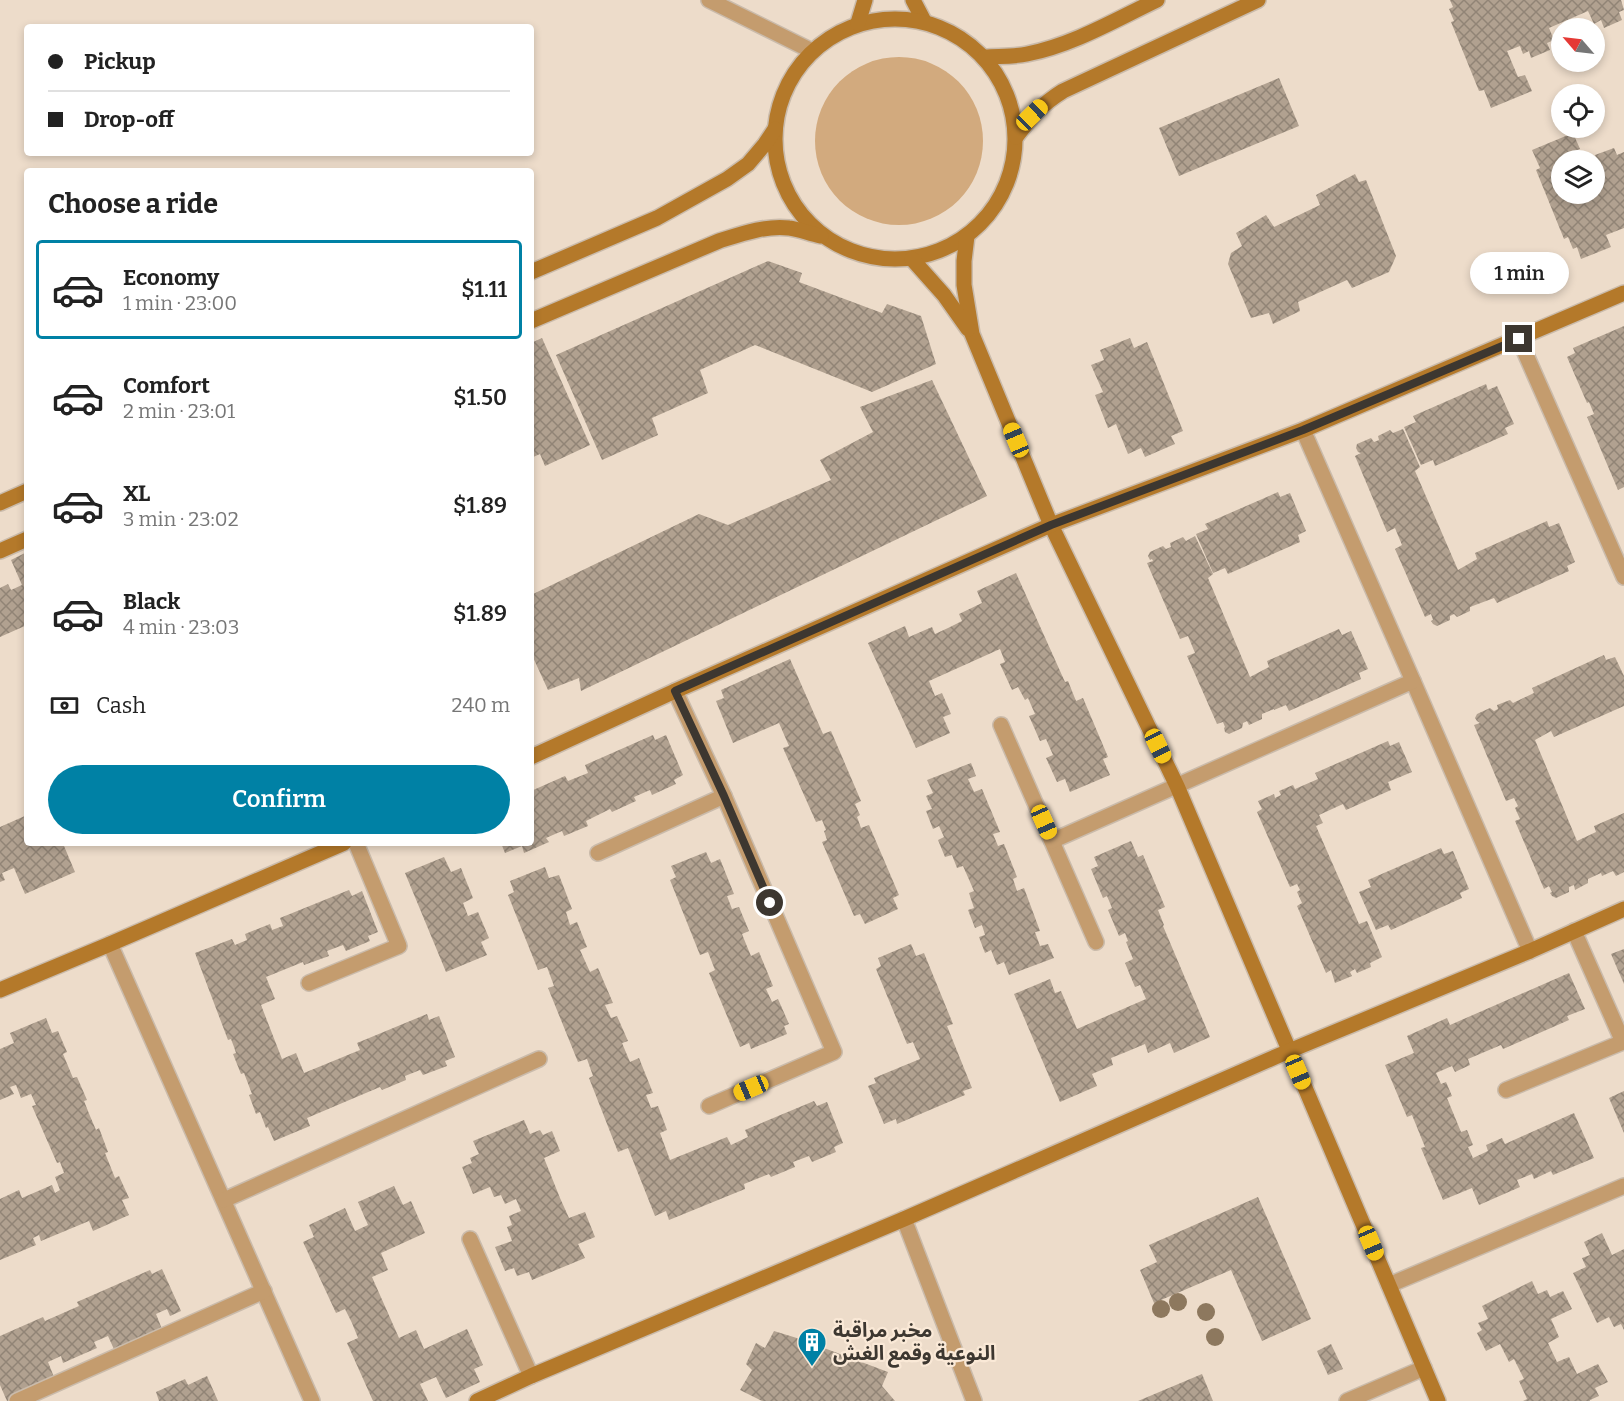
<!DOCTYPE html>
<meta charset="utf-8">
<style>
:root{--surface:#fff;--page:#f2f2f2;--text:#222;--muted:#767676;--line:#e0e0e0;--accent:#0081a5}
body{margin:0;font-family:Bitter,"Noto Sans Arabic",serif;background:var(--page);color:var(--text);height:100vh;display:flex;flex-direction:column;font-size:22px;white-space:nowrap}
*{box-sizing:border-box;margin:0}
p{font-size:20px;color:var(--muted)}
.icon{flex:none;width:33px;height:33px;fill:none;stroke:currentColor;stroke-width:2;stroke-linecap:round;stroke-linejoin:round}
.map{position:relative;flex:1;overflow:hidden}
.panel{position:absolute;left:24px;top:168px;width:510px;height:678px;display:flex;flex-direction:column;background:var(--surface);border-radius:6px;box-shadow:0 3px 9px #0003}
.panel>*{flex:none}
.top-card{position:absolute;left:24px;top:24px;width:510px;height:132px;border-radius:6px;box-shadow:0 3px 9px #0003;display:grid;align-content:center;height:132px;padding:0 24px;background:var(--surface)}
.needle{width:39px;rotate:298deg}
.fabs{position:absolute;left:1551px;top:18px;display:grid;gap:12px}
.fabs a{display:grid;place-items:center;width:54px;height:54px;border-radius:50%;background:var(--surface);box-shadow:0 3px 9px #0003;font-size:30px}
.end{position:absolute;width:27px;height:27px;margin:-14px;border:8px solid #3d3730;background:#fff;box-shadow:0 0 0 3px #fff}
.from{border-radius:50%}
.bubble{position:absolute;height:42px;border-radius:21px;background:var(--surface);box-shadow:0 3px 9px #0003;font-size:20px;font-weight:600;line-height:42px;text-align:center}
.car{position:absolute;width:18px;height:36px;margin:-18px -9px;border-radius:8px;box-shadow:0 0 4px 2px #0007;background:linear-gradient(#f5c518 24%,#345 0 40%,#f5c518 0 76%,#345 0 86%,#f5c518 0)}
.top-card b{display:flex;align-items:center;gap:21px;height:57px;font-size:22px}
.top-card b+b{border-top:2px solid var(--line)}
.top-card i{width:15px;height:15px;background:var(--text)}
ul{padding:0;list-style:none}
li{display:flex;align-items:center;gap:18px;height:99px;margin:0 12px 9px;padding:0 12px;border:3px solid transparent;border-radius:6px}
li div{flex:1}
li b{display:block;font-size:22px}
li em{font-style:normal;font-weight:600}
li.selected{border-color:var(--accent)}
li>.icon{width:54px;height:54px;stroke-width:1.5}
h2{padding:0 24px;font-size:27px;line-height:72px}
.pay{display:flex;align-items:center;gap:15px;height:66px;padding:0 24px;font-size:22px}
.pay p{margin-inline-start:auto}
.button{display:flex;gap:12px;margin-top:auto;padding:12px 24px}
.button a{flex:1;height:69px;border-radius:36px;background:var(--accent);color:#fff;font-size:24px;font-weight:600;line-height:69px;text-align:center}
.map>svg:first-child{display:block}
.grass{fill:#d2aa7e}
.building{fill:url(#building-cross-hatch)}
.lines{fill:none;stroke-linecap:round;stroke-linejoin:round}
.street-casing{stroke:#cabbab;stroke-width:18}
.secondary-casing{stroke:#cabbab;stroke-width:18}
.street{stroke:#c49c6e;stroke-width:15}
.secondary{stroke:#b4792a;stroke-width:15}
.tree{fill:#8d785e}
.route{stroke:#3d3730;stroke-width:8}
.labels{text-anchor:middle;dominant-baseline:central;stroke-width:4.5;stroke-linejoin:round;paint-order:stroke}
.poi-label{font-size:20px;font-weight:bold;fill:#3d3730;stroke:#fae9d7;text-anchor:start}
</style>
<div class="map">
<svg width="1624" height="1401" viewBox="0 0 1624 1401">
<defs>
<pattern id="building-cross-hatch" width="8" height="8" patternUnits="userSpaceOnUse" patternTransform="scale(1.5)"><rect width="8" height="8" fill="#b1a190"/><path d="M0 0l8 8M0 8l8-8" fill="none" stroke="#918476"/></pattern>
</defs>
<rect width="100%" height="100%" fill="#eddcca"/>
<circle class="grass" cx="899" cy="141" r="84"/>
<g class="building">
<polygon points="1450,0 1621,0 1624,10 1619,12 1622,20 1604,28 1601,20 1594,24 1588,11 1549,28 1554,40 1547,43 1550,50 1531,58 1529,51 1523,54 1520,46 1507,51 1518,77 1525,75 1532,91 1491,108 1484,90 1479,91 1451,22 1454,21 1449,9 1453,7"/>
<polygon points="1279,78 1299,126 1179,176 1159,128"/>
<polygon points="1573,133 1580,149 1572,152 1576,160 1562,160 1562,194 1594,194 1594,173 1596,173 1594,164 1599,163 1595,155 1614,148 1617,155 1624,152 1624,228 1606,235 1611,247 1581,259 1577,247 1573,249 1568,237 1564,239 1536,170 1540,168 1532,150"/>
<polygon points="1355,174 1359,182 1366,180 1396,256 1389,272 1352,288 1347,280 1298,302 1300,311 1273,324 1269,313 1251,318 1228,264 1231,253 1242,246 1236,233 1266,215 1274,227 1320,205 1316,195"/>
<polygon points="768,261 802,273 799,282 882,313 887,304 921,316 936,364 872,392 755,345 700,370 708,393 652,418 658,435 602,460 556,355"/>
<polygon points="1624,326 1624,487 1618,490 1587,417 1594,414 1589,402 1587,403 1567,357 1575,353 1573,348"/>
<polygon points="542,338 590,445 545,466 540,454 531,458 531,343"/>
<polygon points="1130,338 1134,348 1147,342 1183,431 1171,436 1175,444 1145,457 1141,448 1128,454 1116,424 1108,428 1095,395 1103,392 1091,365 1104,360 1100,350"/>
<polygon points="932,380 987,496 581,691 579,678 548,690 531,653 531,595 699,514 728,525 831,480 820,460 873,432 860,407"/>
<polygon points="1486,384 1488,390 1497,386 1514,424 1505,428 1508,434 1435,466 1433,460 1421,465 1404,427 1416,422 1413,416"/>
<polygon points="1403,429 1420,467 1415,471 1458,570 1477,559 1475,553 1547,521 1549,527 1559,523 1575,562 1567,566 1569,571 1497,603 1494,598 1470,607 1470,611 1457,617 1454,614 1450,616 1450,620 1437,626 1433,624 1431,621 1433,620 1431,614 1425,617 1395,549 1402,545 1395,528 1387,532 1355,456 1361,453 1358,452 1356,448 1357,444 1371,438 1374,442 1379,440 1378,436 1390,430 1393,433"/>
<polygon points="1278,492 1280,497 1290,493 1306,531 1298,535 1300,542 1228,574 1225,568 1213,573 1196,534 1208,529 1205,524"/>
<polygon points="1195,536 1213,574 1208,578 1250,677 1269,667 1267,661 1339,629 1342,635 1351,631 1368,669 1359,673 1361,679 1289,711 1286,705 1274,710 1274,709 1262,714 1262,719 1249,725 1247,721 1243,723 1242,728 1229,734 1225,732 1224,728 1225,727 1223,722 1217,724 1187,656 1195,653 1188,636 1180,639 1147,563 1153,561 1152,559 1150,560 1148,556 1150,552 1163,546 1166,549 1171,547 1170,543 1183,537 1186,541"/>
<polygon points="27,552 27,625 0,637 0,588 8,584 11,590 22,585 11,560"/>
<polygon points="1016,573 1065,682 1068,681 1076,701 1083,698 1108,757 1103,759 1110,775 1070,792 1065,779 1057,782 1046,758 1053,755 1046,739 1040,741 1029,716 1035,714 1028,698 1025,700 1018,687 1012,690 1000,664 1005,662 1000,649 929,681 935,696 942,693 951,714 943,717 950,733 916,748 868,643 905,626 909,637 932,627 935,634 948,628 962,621 959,614 982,603 977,591"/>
<polygon points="1604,655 1606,660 1615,657 1624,676 1624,706 1554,737 1551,731 1535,740 1577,841 1596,832 1594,826 1624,813 1624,872 1616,876 1613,871 1602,876 1601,873 1588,879 1588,883 1575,890 1574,885 1569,887 1569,892 1556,898 1552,896 1550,893 1552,892 1549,886 1544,889 1515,821 1520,819 1515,808 1518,806 1514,798 1506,801 1474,725 1480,723 1477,721 1475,718 1477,714 1490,708 1494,711 1498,709 1497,705 1510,700 1513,703 1534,693 1532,688"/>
<polygon points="790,659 823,734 831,731 861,801 855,804 860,815 857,817 861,828 869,825 899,895 893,898 898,909 865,924 860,914 854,916 822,842 827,840 824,831 826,830 822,820 816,822 783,748 789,746 779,723 733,743 716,701 724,698 721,690"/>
<polygon points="653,735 655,740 666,735 683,775 674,780 676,784 652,795 650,790 634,797 636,801 612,812 610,809 586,821 588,826 564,836 562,831 546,838 549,842 524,853 522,846 505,853 501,843 531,843 531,791 565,776 568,781 588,773 585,765"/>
<polygon points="1388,741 1390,746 1399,742 1412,772 1388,782 1391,790 1346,810 1343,804 1319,815 1323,823 1316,826 1359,924 1367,921 1382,957 1370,963 1371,967 1357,973 1355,969 1350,972 1352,976 1335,983 1331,970 1326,973 1297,906 1302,903 1297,892 1300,890 1297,884 1290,887 1257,812 1262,809 1258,801 1274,794 1275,798 1281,795 1279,791 1293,785 1295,789 1318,779 1315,773"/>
<polygon points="971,763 976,776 968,779 974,792 982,789 1000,832 993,834 998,846 1004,844 1017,877 1013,879 1017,891 1024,888 1040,931 1035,932 1040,946 1048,944 1054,958 1009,975 1004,962 997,965 991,950 985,953 979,937 985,935 982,925 975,928 968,910 974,908 969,893 974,891 963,866 957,868 952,855 945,857 938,840 944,837 939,826 933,829 926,811 932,809 926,796 933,793 927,780"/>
<polygon points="27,815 27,843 71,843 64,846 75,872 25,894 14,868 2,873 5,880 0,882 0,827"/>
<polygon points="1131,841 1138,857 1143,855 1165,907 1158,910 1164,925 1163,926 1210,1037 1174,1053 1170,1043 1148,1053 1145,1044 1126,1052 1111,1058 1113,1065 1092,1074 1097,1086 1060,1102 1014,994 1050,979 1055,993 1061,991 1077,1029 1146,999 1140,985 1135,987 1125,963 1133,959 1126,942 1128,941 1125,933 1119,936 1108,910 1112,908 1107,896 1103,898 1091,869 1098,866 1094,857"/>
<polygon points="1441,848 1444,854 1453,851 1469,889 1460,893 1462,898 1391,930 1388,925 1376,930 1359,892 1371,887 1368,880"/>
<polygon points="706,852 711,863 720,859 734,894 727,896 732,909 739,907 749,931 742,934 746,944 751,956 759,952 773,986 766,989 772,1002 778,999 789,1024 784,1026 787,1034 751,1049 749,1043 740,1047 709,973 715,970 708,952 700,955 670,880 676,877 671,866"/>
<polygon points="444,857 451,872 461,868 473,898 463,903 468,916 478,912 489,938 481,942 487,955 446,972 405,873"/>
<polygon points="545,867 549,878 559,875 572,909 566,912 570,925 577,922 587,947 580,950 590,972 598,968 613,1003 605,1005 611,1018 617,1016 628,1041 622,1043 630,1062 639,1058 653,1093 646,1095 651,1108 658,1106 667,1130 660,1133 670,1160 727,1137 731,1145 748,1137 745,1130 814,1101 817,1106 827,1102 843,1143 834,1147 836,1152 812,1162 809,1156 793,1162 795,1167 771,1177 769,1174 744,1184 745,1189 669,1220 666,1211 655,1216 628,1148 618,1152 589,1078 593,1076 587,1059 578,1062 548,988 554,986 547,967 538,970 508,895 514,892 510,881"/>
<polygon points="349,890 352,896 362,891 378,932 368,936 370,941 346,951 343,945 327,951 329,956 304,965 303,962 266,977 275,999 261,1005 282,1059 296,1053 304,1073 360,1050 357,1043 427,1014 429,1020 439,1016 455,1057 445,1061 447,1066 423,1075 420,1070 405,1076 406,1080 382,1090 380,1087 307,1118 310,1126 274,1141 268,1127 266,1128 260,1112 256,1114 249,1095 252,1094 244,1073 241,1074 233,1054 236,1053 234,1047 231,1039 228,1040 195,953 232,939 235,945 247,940 245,934 270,924 272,930 283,926 280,918"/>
<polygon points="911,944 916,956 924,953 953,1024 947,1026 972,1088 963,1091 965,1095 897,1124 896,1119 884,1124 868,1086 876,1083 874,1078 920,1059 913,1042 907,1044 876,969 881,966 878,958"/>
<polygon points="1624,949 1624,984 1611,954"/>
<polygon points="1569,973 1585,1009 1567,1016 1569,1020 1503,1049 1501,1045 1468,1059 1470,1065 1455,1072 1452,1066 1436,1073 1441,1084 1446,1082 1452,1096 1447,1098 1461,1132 1467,1130 1473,1145 1468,1147 1473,1158 1488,1151 1486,1145 1502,1138 1505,1144 1574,1113 1594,1158 1553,1175 1551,1171 1534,1179 1532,1174 1517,1180 1520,1187 1479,1205 1472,1188 1443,1200 1421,1148 1425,1147 1412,1115 1407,1117 1385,1065 1414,1053 1407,1036 1447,1018 1450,1025"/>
<polygon points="46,1018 52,1033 58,1031 67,1052 63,1054 73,1078 77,1077 87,1100 84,1101 90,1116 96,1130 99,1128 108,1152 105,1153 115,1178 119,1176 129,1198 122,1200 129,1215 93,1231 89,1221 41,1241 39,1235 33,1238 36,1245 0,1260 0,1199 19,1190 22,1198 52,1185 55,1193 60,1190 55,1177 64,1173 60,1162 57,1163 32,1106 36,1105 31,1094 21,1098 16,1085 10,1087 14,1094 0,1100 0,1049 14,1043 10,1033"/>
<polygon points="1624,1091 1624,1133 1609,1098"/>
<polygon points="524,1120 530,1134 540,1130 543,1135 552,1131 560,1151 544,1158 560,1198 569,1218 585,1212 595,1237 578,1244 585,1258 532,1280 529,1272 517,1276 514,1268 505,1271 495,1247 512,1241 507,1227 512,1225 509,1216 521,1211 516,1199 505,1204 501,1195 494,1197 490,1187 473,1194 462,1167 472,1163 470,1158 479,1154 473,1141"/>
<polygon points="394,1186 403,1205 411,1201 425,1233 381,1253 388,1270 372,1277 399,1338 416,1330 424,1349 467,1329 483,1365 474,1369 480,1382 446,1398 436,1377 420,1384 428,1401 373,1401 347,1343 358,1338 352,1323 345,1309 336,1313 303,1242 314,1237 309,1225 345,1208 355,1231 368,1225 358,1202"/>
<polygon points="1258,1197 1311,1319 1262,1341 1231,1270 1154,1303 1140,1270 1157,1262 1149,1245"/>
<polygon points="1602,1233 1612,1255 1624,1249 1624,1330 1621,1324 1614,1327 1609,1317 1597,1323 1573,1273 1586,1267 1582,1258 1590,1255 1584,1242"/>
<polygon points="162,1269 181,1311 170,1316 167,1309 156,1314 164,1334 117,1356 108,1336 94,1342 97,1348 81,1355 63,1363 61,1356 48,1362 56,1382 13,1401 7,1401 0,1385 0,1336 43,1317 45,1321 79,1306 77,1302 150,1270 152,1274"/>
<polygon points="1532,1281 1538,1294 1547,1290 1550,1297 1563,1291 1572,1309 1551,1319 1559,1337 1548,1343 1557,1362 1569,1357 1577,1374 1598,1364 1608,1382 1595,1388 1599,1396 1590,1400 1590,1401 1523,1401 1527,1399 1519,1381 1524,1379 1514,1359 1509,1362 1500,1344 1486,1351 1477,1333 1482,1330 1478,1323 1488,1319 1482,1306"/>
<polygon points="774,1331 800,1339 888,1372 882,1386 895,1401 762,1401 740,1390 752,1370 746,1364 756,1343 765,1348"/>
<polygon points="1331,1344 1343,1369 1328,1375 1317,1351"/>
<polygon points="1202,1374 1213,1401 1138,1401"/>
<polygon points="207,1376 218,1401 159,1401 156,1392 185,1379 188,1385"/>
</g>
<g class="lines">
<g class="street-casing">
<g id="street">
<polyline points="709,0 812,51"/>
<polyline points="1519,339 1624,577"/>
<polyline points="1413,681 1530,951"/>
<polyline points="675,691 724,796"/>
<polyline points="1001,725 1096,942"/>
<polyline points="1052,841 1413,681 1303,430"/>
<polyline points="598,853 724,796 834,1052 709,1106"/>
<polyline points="110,944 312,1401"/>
<polyline points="309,983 399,946 356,843"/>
<polyline points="1506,1090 1623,1042 1574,931"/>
<polyline points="224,1200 539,1059"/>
<polyline points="904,1219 974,1401"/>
<polyline points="470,1239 531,1376"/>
<polyline points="1389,1285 1624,1186"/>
<polyline points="17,1401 264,1291"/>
<polyline points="1347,1401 1424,1368"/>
</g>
</g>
<g class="secondary-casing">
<g id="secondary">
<polyline points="913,0 924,21"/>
<circle cx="895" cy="139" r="120"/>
<polyline points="858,23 865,0"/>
<path d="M985,57C999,56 1013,57 1027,54C1073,45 1115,20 1157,0"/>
<path d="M1016,137C1031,117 1042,104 1063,91L1258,0"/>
<polyline points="967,236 964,261 964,285 972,334 1051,525 1177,786 1438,1401"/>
<polyline points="912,259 944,295 968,329"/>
<polyline points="531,272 657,218 727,179 748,164 765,144 775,129"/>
<path d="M531,321L719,241C741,234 766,225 789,228C799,229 810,234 821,236"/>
<polyline points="0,503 27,491"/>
<polyline points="0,551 27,539"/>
<polyline points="531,757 675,691 1051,525 1303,430 1624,293"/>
<polyline points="0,990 110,944 344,843"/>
<polyline points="477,1401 531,1376 904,1219 1289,1051 1530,951 1624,909"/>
</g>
</g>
<use href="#street" class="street"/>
<use href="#secondary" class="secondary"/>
</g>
<g class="tree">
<circle cx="1178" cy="1302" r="9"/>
<circle cx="1161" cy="1309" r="9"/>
<circle cx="1206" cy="1312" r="9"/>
<circle cx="1215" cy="1337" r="9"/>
</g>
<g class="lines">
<polyline class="route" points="770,903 724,796 675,691 1051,525 1303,430 1519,339"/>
</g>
<defs>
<g id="building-pin" transform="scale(1.5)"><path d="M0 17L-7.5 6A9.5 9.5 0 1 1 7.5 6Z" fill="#0081a5" stroke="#fae9d7"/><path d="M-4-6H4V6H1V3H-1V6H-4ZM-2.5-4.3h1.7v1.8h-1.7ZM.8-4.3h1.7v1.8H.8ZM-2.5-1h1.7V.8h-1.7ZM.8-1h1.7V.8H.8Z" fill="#fff"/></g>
</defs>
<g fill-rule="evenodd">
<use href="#building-pin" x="812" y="1342"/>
</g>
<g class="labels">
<g class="poi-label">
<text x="833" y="1330">مخبر مراقبة<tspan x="833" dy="23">النوعية وقمع الغش</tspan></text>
</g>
</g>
</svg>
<div class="fabs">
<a><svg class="needle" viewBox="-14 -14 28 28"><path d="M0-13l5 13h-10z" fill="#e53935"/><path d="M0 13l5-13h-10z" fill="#767676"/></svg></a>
<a><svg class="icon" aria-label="locate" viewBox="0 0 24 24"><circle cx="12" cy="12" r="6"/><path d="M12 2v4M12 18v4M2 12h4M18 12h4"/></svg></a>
<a><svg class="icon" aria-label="layers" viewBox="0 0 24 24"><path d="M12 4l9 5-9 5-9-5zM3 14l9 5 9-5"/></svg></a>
</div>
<i class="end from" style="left:770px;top:903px"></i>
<i class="end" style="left:1519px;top:339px"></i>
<div class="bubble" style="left:1470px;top:252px;width:99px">1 min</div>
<i class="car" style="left:1032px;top:115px;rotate:46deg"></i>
<i class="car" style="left:1016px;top:440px;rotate:337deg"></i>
<i class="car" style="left:1158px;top:746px;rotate:154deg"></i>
<i class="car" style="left:1044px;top:822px;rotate:156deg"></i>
<i class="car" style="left:1298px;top:1072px;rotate:157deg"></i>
<i class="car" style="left:751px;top:1088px;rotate:247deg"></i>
<i class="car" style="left:1371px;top:1243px;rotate:157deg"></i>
<div class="top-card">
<b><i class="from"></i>Pickup</b>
<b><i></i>Drop-off</b>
</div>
<section class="panel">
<h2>Choose a ride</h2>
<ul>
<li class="selected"><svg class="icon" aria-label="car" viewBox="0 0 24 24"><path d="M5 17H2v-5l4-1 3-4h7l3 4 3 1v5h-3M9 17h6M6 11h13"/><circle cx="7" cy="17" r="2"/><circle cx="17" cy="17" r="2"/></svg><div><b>Economy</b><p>1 min · 23:00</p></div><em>$1.11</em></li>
<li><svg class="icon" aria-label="car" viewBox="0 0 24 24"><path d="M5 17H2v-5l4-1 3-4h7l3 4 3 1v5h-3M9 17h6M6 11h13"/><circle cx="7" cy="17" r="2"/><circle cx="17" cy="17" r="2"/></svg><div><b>Comfort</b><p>2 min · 23:01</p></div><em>$1.50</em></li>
<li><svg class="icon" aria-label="car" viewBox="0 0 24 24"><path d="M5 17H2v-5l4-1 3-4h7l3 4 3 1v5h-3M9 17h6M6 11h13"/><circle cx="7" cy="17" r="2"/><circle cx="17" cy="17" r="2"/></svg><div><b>XL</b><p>3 min · 23:02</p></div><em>$1.89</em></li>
<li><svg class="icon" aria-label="car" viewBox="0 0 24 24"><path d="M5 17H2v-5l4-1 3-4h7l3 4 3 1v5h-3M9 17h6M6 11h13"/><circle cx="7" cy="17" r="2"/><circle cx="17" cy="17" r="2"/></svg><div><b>Black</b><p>4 min · 23:03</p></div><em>$1.89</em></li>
</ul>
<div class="pay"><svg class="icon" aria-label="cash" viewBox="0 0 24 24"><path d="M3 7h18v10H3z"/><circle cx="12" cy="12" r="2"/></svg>Cash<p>240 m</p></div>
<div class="button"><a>Confirm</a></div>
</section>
</div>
